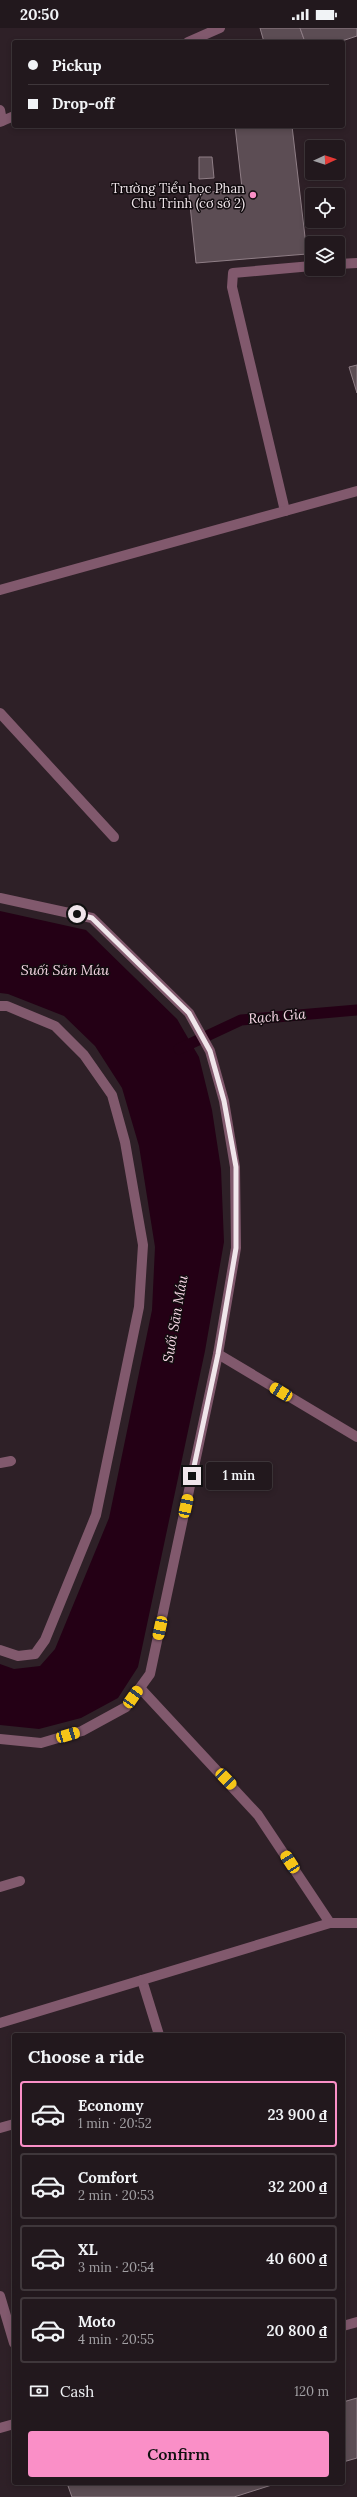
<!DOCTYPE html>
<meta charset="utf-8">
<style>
:root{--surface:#22181d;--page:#2a2126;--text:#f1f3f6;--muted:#a2a0a4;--line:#3f373b;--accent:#fa8fc7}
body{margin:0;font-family:Lora,serif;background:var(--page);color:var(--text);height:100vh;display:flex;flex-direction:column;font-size:15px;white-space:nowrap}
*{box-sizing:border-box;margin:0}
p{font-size:13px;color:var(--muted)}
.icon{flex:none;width:22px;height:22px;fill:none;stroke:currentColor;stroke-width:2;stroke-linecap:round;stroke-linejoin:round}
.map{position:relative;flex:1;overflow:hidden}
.drawer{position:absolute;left:12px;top:2005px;width:333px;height:452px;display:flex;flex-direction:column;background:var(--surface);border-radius:4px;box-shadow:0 2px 6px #0003,0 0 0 1px var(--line)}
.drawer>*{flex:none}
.hud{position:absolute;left:12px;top:12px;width:333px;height:88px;border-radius:4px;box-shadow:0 2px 6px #0003,0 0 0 1px var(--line);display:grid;align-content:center;height:88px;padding:0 16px;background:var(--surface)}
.needle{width:26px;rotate:87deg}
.controls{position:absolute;left:305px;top:112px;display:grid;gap:8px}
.controls a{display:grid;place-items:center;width:40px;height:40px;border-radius:4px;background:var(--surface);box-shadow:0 2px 6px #0003,0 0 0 1px var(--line);font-size:20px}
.end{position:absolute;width:18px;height:18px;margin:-9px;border:5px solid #f0e6eb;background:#111;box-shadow:0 0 0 2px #111}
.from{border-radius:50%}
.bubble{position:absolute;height:28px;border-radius:4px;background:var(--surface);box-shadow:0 2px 6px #0003,0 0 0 1px var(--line);font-size:13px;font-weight:600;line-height:28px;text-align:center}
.car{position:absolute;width:12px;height:24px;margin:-12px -6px;border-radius:5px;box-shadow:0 0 3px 1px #0007;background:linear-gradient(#f5c518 24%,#345 0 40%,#f5c518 0 76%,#345 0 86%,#f5c518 0)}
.hud b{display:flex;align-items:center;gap:14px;height:38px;font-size:15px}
.hud b+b{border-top:1px solid var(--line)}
.hud i{width:10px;height:10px;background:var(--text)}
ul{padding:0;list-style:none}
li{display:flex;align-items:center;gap:12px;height:66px;margin:0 8px 6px;padding:0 8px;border:2px solid var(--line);border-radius:4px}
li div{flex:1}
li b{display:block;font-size:15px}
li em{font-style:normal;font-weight:600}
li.on{border-color:var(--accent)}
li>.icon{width:36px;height:36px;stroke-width:1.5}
h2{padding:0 16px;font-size:18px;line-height:48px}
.pay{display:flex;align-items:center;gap:10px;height:44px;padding:0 16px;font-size:15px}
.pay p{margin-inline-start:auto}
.action{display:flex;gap:8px;margin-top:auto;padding:8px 16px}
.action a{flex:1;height:46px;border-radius:4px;background:var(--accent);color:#111;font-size:16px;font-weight:600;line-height:46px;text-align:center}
.status{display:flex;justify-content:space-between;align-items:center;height:28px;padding:0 20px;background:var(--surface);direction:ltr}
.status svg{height:11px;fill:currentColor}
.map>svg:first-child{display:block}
.water{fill:#240015}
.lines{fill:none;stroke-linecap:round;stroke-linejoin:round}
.stream{stroke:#240015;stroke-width:11}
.building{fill:#5c4d54;stroke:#8f7e86}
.minor{stroke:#81596d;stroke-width:10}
.route{stroke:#f0e6eb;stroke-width:5}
.poi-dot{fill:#fa8fc7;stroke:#120c0f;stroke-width:1.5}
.labels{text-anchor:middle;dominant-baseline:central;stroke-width:3;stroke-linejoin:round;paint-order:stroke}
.poi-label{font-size:13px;fill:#f0e6eb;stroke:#120c0f;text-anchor:end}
.water-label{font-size:14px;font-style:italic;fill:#f7d6e5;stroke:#120c0f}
</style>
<div class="status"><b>20:50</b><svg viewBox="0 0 49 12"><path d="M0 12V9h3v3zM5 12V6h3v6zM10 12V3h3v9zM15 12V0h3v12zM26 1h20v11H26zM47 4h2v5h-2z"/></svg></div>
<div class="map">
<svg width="357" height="2469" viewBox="0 0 357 2469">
<rect width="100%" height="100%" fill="#2e2027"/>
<polygon class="water" points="0,883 86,902 177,991 199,1029 212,1082 221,1141 224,1214 205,1323 138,1639 118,1670 81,1690 39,1701 0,1697 0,1636 14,1641 40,1638 55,1621 109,1490 152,1282 155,1219 139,1118 122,1060 95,1018 64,988 8,966 0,965"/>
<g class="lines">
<polyline class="stream" points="179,1021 241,992 357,982"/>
</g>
<g class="building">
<polygon points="260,0 300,0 305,14 264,14"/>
<polygon points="300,0 357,0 357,8 339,14 305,14"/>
<polygon points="235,98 292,98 307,226 196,235 189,167 242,160"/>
<polygon points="199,129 212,129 214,150 199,151"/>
<polygon points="357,337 357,365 349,339"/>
<polygon points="357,2370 357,2430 343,2434 343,2374"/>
<polygon points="76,2455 278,2455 234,2469 72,2469 68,2458"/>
</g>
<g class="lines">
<g class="minor">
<polyline points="188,14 220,0"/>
<polyline points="0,82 2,93"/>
<polyline points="0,94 14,88"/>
<polyline points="338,236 357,235"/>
<polyline points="285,483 232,259 233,245 312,238"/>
<polyline points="0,562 357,463"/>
<polyline points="0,685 114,809"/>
<polyline points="0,870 92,890 189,985 210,1023 224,1073 235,1139 236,1220 218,1326 150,1646 126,1679 82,1703 41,1715 0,1711"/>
<polyline points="0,978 7,978 55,998 84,1027 112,1067 125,1114 143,1217 139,1279 96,1487 45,1612 35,1626 18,1628 0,1622"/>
<polyline points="218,1326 357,1409"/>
<polyline points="0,1435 11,1433"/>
<polyline points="140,1660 258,1787 330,1895"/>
<polyline points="0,1859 20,1853"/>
<polyline points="142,1952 159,2007"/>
<polyline points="0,1995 330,1895 357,1895"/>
<polyline points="0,2100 14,2096"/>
<polyline points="0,2268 14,2315"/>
<polyline points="343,2298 357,2294"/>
<polyline points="0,2400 14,2396"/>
</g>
</g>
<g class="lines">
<polyline class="route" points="77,886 92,890 189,985 210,1023 224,1073 236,1139 236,1220 218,1326 192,1448"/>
</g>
<circle class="poi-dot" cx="253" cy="167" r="4"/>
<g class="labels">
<g class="poi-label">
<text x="245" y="160">Trường Tiểu học Phan<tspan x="245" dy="15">Chu Trinh (cơ sở 2)</tspan></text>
</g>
<g class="water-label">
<text x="65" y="942">Suối Săn Máu</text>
<text transform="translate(277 988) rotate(-5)">Rạch Gia</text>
<text transform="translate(175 1291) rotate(-80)">Suối Săn Máu</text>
</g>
</g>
</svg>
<div class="controls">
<a><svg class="needle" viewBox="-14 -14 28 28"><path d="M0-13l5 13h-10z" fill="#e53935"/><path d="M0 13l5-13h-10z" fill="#a2a0a4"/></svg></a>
<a><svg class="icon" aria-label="locate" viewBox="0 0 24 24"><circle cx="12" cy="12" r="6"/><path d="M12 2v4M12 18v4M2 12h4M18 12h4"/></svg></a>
<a><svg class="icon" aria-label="layers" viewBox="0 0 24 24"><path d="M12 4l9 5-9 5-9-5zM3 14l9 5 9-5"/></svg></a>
</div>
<i class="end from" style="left:77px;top:886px"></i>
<i class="end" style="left:192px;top:1448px"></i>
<div class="bubble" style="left:206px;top:1434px;width:66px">1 min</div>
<i class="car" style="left:281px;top:1364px;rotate:301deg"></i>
<i class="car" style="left:186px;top:1478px;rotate:12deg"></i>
<i class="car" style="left:160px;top:1600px;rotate:192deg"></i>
<i class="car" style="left:133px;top:1669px;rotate:35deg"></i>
<i class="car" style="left:68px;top:1707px;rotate:74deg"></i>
<i class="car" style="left:226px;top:1751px;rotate:136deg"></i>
<i class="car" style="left:290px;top:1834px;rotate:327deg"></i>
<div class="hud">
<b><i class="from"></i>Pickup</b>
<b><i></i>Drop-off</b>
</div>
<section class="drawer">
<h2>Choose a ride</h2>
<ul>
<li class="on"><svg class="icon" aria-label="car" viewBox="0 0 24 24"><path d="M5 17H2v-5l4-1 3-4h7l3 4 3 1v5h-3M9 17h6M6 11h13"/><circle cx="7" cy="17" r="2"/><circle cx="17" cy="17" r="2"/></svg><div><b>Economy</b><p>1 min · 20:52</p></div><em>23 900 ₫</em></li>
<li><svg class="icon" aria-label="car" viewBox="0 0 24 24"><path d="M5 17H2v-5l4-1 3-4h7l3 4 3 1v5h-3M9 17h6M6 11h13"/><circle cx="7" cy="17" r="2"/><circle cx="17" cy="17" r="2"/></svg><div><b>Comfort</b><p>2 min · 20:53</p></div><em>32 200 ₫</em></li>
<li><svg class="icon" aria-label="car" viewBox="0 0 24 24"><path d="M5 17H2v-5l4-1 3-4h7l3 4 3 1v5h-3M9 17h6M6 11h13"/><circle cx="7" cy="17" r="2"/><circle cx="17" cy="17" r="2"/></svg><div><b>XL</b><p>3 min · 20:54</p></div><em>40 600 ₫</em></li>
<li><svg class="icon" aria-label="car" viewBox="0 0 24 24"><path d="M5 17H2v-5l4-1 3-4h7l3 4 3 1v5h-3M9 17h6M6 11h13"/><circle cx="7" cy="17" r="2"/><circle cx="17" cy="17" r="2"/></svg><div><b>Moto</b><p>4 min · 20:55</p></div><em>20 800 ₫</em></li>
</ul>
<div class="pay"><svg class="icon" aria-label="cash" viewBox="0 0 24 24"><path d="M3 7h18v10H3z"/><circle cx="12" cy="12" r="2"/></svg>Cash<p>120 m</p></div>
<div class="action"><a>Confirm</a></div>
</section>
</div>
